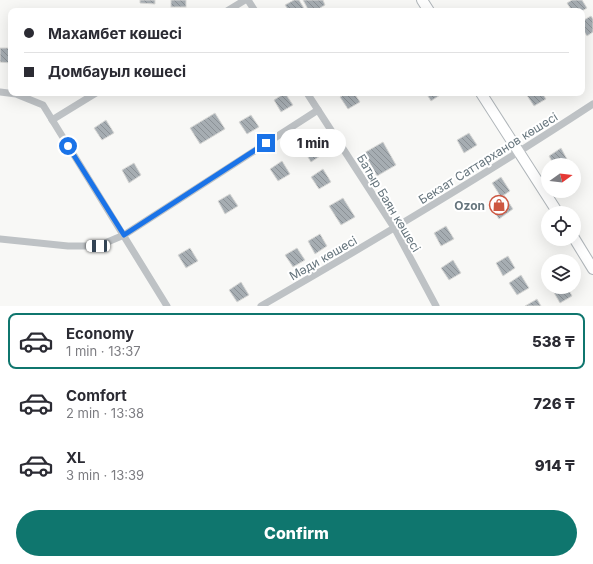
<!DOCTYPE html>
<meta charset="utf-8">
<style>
:root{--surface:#fff;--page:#f7f7f7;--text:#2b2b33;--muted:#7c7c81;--line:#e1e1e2;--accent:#0f766e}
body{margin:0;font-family:Inter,sans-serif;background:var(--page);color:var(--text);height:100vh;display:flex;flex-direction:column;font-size:15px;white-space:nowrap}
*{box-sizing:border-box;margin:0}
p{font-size:13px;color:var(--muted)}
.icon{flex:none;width:22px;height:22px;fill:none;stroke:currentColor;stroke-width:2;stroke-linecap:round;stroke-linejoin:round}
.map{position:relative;height:306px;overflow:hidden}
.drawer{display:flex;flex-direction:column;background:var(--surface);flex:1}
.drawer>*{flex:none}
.hud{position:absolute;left:8px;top:8px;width:577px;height:88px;border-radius:8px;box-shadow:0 4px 16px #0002;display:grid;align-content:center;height:88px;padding:0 16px;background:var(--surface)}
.needle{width:26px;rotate:75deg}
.buttons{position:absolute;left:541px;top:158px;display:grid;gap:8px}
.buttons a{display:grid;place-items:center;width:40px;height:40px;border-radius:50%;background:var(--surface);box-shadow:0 4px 16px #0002;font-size:20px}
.end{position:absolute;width:18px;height:18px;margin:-9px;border:5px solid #1a73e8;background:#fff;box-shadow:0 0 0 2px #fff}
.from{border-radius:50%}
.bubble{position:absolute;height:28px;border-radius:14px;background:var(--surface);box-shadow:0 4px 16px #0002;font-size:13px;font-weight:800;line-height:28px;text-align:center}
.car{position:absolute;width:12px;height:24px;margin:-12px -6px;border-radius:5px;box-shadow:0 0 3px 1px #0007;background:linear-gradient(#fff 24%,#345 0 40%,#fff 0 76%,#345 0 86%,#fff 0)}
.hud b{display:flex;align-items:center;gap:14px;height:38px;font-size:15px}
.hud b+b{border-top:1px solid var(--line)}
.hud i{width:10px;height:10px;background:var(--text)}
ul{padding:7px 0 0;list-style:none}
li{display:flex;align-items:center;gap:12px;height:56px;margin:0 8px 6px;padding:0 8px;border:2px solid transparent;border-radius:8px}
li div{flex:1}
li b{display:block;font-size:15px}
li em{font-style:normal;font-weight:800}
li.on{border-color:var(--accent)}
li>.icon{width:36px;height:36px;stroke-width:1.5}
.action{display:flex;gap:8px;margin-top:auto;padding:8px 16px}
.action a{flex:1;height:46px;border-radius:24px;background:var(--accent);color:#fff;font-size:16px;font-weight:800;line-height:46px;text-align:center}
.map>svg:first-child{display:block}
.building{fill:url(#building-back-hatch);stroke:#dadad8}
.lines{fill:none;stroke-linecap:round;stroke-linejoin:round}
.secondary-casing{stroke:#b0b6ba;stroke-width:12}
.street{stroke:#bec2c5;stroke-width:7}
.secondary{stroke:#fff;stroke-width:10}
.route{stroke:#1a73e8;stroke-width:5}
.labels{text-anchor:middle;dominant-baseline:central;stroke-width:4;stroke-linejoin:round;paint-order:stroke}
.street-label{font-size:12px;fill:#66757d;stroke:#fff}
.poi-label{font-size:12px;font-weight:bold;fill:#66757d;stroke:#fff;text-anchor:end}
</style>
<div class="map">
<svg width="593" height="306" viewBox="0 0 593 306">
<defs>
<pattern id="building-back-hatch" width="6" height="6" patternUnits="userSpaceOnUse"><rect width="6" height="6" fill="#a6adb2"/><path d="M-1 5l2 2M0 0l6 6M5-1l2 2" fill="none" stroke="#8b9196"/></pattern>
</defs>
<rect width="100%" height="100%" fill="#f8f8f6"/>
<g class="building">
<polygon points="140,0 155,0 155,4 140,3"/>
<rect x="171" y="0" width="15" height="7"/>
<polygon points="294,0 299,0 305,10 289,11 285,5"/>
<polygon points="303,0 323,0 325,5 315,11 309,11"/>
<polygon points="572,0 582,0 587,8 582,11 572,11 567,3"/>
<polygon points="591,16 593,19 593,32 587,36 582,28 582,21"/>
<polygon points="0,48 10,48 10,63 0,62"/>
<polygon points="285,93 293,105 281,112 274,100"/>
<polygon points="347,93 354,93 360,102 348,109 340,97"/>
<polygon points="426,93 443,93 431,101"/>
<polygon points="542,93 546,99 534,106 526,94"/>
<polygon points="215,113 225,129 200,144 190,128"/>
<polygon points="251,115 259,127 247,134 239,122"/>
<polygon points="106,120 114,133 102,140 94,128"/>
<polygon points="469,133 477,145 464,153 457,140"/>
<polygon points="320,139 328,151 323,154 315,142"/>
<polygon points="315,142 323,154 311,162 303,149"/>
<polygon points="383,142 396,165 377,176 364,153"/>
<polygon points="561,148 568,161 562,165 554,165 549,156"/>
<polygon points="282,161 290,174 278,181 270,169"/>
<polygon points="134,163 141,175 129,183 122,170"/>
<polygon points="323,169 331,182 319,189 311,177"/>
<polygon points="501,177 510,191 501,197 492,183"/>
<polygon points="230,194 238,206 225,214 218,201"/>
<polygon points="504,195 513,209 499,219 490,205"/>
<polygon points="343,198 355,217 341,225 329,206"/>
<polygon points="446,226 454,239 441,246 434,233"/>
<polygon points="320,234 327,246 315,254 308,241"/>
<polygon points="190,248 198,261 186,268 178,255"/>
<polygon points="297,248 305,260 293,267 285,255"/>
<polygon points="508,256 515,268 503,276 496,263"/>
<polygon points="453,260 461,273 449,280 441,268"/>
<polygon points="521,275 529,288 517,295 509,283"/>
<polygon points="241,282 249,295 237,302 229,290"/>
<polygon points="559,287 567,287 572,296 560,303 553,291"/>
<polygon points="537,299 541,306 525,306"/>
</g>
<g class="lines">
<g class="secondary-casing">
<g id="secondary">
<polyline points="422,0 429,11"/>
<polyline points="481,93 558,213"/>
<polyline points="574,238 593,269"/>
</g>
</g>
<g class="street">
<polyline points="248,0 255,11"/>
<polyline points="227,11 245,0"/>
<polyline points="0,92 16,94 43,105 167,306"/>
<polyline points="307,93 395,229 436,306"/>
<polyline points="52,120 96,93"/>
<polyline points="0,239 68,246 98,246 124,235 318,110"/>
<path d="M261,306C374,241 485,175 593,104"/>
</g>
<use href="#secondary" class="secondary"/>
</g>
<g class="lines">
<polyline class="route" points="68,146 124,235 266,143"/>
</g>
<defs>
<g id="shop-ring" transform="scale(1)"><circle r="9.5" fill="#fff" stroke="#cd5741" stroke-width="1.5"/><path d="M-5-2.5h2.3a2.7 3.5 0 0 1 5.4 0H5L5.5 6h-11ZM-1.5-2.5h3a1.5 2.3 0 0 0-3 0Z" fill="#cd5741"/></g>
</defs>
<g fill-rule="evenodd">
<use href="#shop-ring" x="499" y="205"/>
</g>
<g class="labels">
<g class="street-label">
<text transform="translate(488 158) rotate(-32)">Бекзат Саттарханов көшесі</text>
<text transform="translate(389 203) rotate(59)">Батыр Баян көшесі</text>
<text transform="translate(323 258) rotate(-30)">Мәди көшесі</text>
</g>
<g class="poi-label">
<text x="485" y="205">Ozon</text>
</g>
</g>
</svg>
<div class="buttons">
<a><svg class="needle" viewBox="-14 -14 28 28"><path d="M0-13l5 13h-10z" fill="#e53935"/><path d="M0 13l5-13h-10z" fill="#7c7c81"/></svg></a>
<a><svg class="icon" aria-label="locate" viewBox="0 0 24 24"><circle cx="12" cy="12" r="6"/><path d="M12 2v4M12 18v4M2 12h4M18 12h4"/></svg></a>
<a><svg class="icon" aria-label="layers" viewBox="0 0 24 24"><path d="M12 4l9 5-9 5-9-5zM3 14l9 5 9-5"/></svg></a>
</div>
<i class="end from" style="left:68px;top:146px"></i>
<i class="end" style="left:266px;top:143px"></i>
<div class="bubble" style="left:280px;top:129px;width:66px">1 min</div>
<i class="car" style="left:98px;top:246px;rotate:270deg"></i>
<div class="hud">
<b><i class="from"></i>Махамбет көшесі</b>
<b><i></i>Домбауыл көшесі</b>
</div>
</div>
<section class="drawer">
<ul>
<li class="on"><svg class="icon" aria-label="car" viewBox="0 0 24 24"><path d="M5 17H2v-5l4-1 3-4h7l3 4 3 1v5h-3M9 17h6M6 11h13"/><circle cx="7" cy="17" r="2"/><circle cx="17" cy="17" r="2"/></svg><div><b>Economy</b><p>1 min · 13:37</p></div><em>538 ₸</em></li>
<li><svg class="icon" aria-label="car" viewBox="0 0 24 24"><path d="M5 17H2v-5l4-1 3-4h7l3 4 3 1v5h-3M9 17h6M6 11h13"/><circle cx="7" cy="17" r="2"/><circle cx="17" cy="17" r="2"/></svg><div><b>Comfort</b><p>2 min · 13:38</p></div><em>726 ₸</em></li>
<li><svg class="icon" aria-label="car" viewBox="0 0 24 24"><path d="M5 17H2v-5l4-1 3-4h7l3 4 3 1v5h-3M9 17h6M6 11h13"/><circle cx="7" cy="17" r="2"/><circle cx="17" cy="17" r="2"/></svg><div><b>XL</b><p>3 min · 13:39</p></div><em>914 ₸</em></li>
</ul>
<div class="action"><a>Confirm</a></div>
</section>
